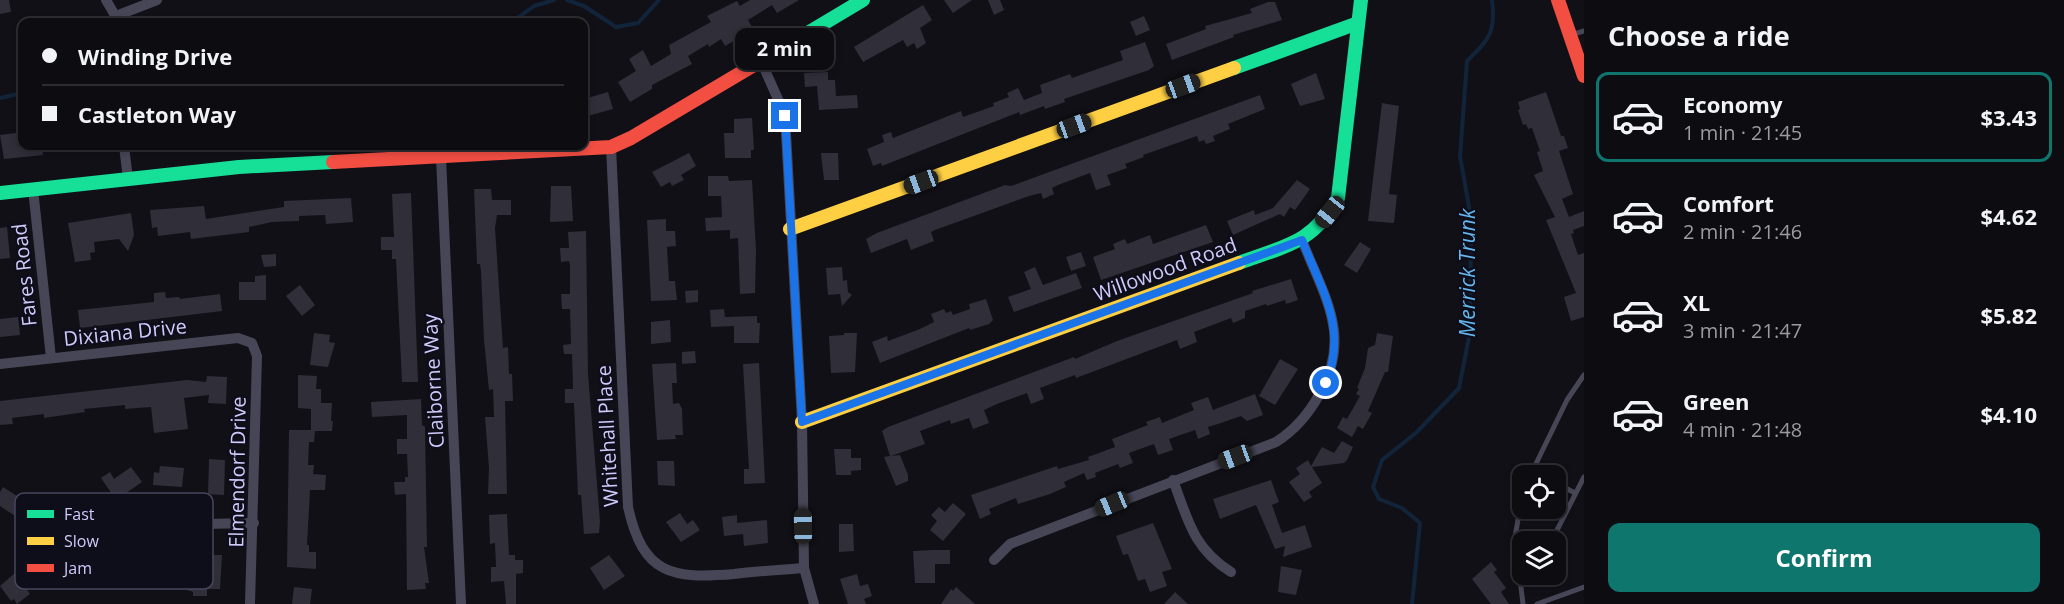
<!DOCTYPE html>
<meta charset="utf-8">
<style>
:root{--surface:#0d0c11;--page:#16151a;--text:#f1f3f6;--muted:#9a9b9f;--line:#2d2c31;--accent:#0f766e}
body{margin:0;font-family:"Open Sans",sans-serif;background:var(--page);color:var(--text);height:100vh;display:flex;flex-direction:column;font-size:22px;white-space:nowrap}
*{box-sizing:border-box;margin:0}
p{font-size:20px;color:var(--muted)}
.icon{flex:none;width:33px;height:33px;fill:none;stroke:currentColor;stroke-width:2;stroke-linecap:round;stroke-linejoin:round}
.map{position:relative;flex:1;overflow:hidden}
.panel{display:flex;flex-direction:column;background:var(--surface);width:480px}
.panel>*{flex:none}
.guide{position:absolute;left:18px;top:18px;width:570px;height:132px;border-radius:12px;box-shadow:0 3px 9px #0003,0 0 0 2px var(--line);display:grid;align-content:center;height:132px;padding:0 24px;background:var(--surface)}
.tools{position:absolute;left:1512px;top:465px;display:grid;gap:12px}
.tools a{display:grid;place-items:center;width:54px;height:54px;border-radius:12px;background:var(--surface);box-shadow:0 3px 9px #0003,0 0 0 2px var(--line);font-size:30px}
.end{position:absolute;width:27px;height:27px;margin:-14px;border:8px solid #1a73e8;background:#fff;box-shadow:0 0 0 3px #fff}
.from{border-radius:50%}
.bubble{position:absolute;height:42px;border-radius:12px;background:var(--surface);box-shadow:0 3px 9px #0003,0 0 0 2px var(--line);font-size:20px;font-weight:700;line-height:42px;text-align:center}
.car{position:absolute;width:18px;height:36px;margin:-18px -9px;border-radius:8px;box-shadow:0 0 4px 2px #0007;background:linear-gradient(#222 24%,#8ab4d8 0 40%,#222 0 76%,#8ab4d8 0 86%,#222 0)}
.guide b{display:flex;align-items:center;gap:21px;height:57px;font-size:22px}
.guide b+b{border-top:2px solid var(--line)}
.guide i{width:15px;height:15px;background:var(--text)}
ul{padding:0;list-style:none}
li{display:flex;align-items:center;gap:18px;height:90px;margin:0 12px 9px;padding:0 12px;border:3px solid transparent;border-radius:12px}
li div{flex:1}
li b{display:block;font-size:22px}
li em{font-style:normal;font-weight:700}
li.selected{border-color:var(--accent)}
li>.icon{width:54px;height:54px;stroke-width:1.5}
h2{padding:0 24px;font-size:27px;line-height:72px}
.cta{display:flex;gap:12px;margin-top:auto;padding:12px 24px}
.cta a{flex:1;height:69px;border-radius:12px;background:var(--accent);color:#fff;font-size:24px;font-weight:700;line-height:69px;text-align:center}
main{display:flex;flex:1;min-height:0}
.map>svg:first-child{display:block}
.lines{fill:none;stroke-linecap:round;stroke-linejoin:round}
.stream{stroke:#12243a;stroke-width:4}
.building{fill:#2f2e39}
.lane{stroke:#464657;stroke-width:5}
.street{stroke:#464657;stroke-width:10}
.fast{stroke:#16e098;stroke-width:14}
.slow{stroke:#ffcf43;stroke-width:14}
.jam{stroke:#f24e42;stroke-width:14}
.route{stroke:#1a73e8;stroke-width:8}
.labels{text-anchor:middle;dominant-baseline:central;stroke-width:5;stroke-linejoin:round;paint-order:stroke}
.street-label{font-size:20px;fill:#cecbfa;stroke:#0e0d1a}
.water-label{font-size:21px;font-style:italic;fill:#64b8ef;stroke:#0e0d1a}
.key{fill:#0e0d1a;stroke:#48465d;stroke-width:1.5}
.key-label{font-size:16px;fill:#cecbfa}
</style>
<main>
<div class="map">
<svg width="1584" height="604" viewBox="0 0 1584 604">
<rect width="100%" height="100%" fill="#111017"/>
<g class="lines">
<g class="stream">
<polyline points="567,0 584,6 616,27 638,23 659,0"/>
<polyline points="512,22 534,6 554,0"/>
<polyline points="0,98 22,93"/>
<path d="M1412,604L1420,523L1402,508L1379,499L1373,487L1382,460L1417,432L1459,388L1470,332L1471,218L1460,156L1467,61C1489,39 1496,33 1492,0"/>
</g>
</g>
<g class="building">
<polygon points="0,0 9,0 11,12 0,14"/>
<polygon points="750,0 799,0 777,13 772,5 748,20 752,27 734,41 725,46 721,39 709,47 708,44 688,56 692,64 652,85 652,89 630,102 618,82 636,71 629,59 643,50 651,66 671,54 669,45 711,22 707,16 737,1 740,6"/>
<polygon points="944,0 972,0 953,13"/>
<polygon points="988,0 1000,0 1004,10 994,15"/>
<polygon points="1268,2 1275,2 1282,20 1233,35 1234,37 1172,60 1166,44 1206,29 1205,26 1252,13 1250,9"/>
<polygon points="923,5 932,20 920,28 926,43 917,49 914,43 907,47 903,40 863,62 854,47"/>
<polygon points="1144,16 1150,30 1136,36 1130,22"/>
<polygon points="1145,42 1154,66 1149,70 1064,99 1065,102 1045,109 1044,106 1020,115 1019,112 882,166 881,163 873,166 867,149 884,142 882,135 891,132 893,138 961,111 963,117 994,106 993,103 1009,97 1007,93 1018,88 1024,100 1042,93 1040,85 1070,74 1072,78 1123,60 1120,51"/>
<polygon points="828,72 828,80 835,80 836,96 857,95 858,108 819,110 817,86 805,87 804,73"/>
<polygon points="1316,73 1325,99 1300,106 1291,84"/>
<polygon points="608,92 613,109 584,117 584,99"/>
<polygon points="1546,92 1561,136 1564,136 1568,148 1559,151 1573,194 1562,199 1569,217 1584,211 1584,226 1573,230 1574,233 1571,234 1578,255 1584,253 1584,317 1571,321 1564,297 1576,293 1546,220 1555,217 1534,175 1543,171 1537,152 1540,151 1532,128 1528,129 1526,124 1523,125 1518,110 1520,109 1518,102"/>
<polygon points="1260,95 1265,109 1228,124 1230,129 1213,136 1215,141 1206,144 1204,140 1199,142 1197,136 1143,155 1144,157 1125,164 1127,168 1107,175 1111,185 1096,190 1090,173 1058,185 1052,188 1054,194 1043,199 1041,193 1029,196 935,230 931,232 934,241 911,250 907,239 871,253 866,239 877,233 1005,185 1011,186 1052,171"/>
<polygon points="1382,103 1399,106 1389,194 1397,195 1394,223 1368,221"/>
<polygon points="752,118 754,150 751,150 751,158 725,158 724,133 734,133 734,119"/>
<polygon points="16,133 18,146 42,146 43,155 4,159 0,135"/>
<polygon points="689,153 696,166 681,175 684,180 672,186 670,182 661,187 652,172"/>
<polygon points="821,153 838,153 839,180 824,180"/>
<polygon points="708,176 728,176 729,181 752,180 756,251 755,293 740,294 738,238 730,239 730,230 706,231 705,218 722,217 721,196 708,196"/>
<polygon points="1297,180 1310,189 1295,210 1290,207 1284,217 1280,214 1233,235 1227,221 1254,210 1255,215 1273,208"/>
<polygon points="551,186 571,186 573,221 550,222"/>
<polygon points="474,189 491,189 492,200 511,200 511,215 497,215 495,228 503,348 508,347 509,374 512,374 513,401 505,401 507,494 488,494 489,468 485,417 494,417 493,389 489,390 484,340 481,271 480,264 477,264"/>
<polygon points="411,193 418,382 402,382 396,259 392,259 392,250 381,250 381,237 394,237 392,194"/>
<polygon points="351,198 353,222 326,224 325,215 299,216 299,221 272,222 249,227 249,232 191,239 190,232 158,236 157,227 152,228 150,210 204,206 206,219 284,207 284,201"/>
<polygon points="131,213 134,235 128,251 119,239 94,242 95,252 90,253 91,260 75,262 68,223"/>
<polygon points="666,219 666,231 675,231 676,246 667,247 669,281 675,281 677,300 651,301 647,220"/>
<polygon points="1206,225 1213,242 1101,280 1093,257 1115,249 1113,244 1125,239 1127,244 1150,235 1153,244"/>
<polygon points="7,227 10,258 0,259 0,228"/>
<polygon points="586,231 588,374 600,521 599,533 584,534 581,495 578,495 574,403 565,403 565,389 573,389 572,354 564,354 563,345 571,344 570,309 562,309 561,294 570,294 570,265 569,261 561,262 560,248 569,248 568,232"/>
<polygon points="1360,242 1371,249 1357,273 1344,265"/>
<polygon points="1081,252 1086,266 1071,271 1066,257"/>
<polygon points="276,254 276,266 264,267 261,255"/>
<polygon points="842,267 843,281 847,280 848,292 852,295 842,306 840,294 828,295 826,268"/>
<polygon points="1035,267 1043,285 1076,273 1082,288 1014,312 1008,297 1031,289 1024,272"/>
<polygon points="266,275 266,300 239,300 239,282 255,282 255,276"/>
<polygon points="1291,279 1298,300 1286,304 1285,300 1267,306 1266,304 1245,311 1245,318 1233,323 1231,318 1194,332 1197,342 1180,349 1177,340 1076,378 1075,375 1040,388 1044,399 1031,404 1027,393 997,404 984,410 989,423 973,429 969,418 951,424 950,420 920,431 925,444 891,456 900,455 908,475 908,481 896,486 884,457 890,456 882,431 888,427 1074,357 1075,359 1117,341 1253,293 1252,291"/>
<polygon points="300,285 315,305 302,316 286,296"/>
<polygon points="698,290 698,302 686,303 685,291"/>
<polygon points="165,292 166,298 179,297 180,299 220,294 222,311 80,328 78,310 154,302 154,293"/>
<polygon points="986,299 993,320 989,324 970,330 969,328 880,363 872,342 887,336 888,341 920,329 934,322 931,314 944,309 946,313 951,311 953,315 970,309 969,304"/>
<polygon points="724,309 725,317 757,316 757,323 760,323 759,343 734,343 734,326 711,327 710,310"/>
<polygon points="18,317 20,335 0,337 0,319"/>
<polygon points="670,320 671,342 651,344 651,322"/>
<polygon points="314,333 330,335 329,342 335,343 328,367 310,365"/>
<polygon points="844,333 857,333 855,372 831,373 829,336 844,335"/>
<polygon points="1377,333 1393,336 1388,372 1385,372 1368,411 1372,413 1363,429 1358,426 1352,437 1337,428 1343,417 1347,419 1360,396 1356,394 1359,389 1357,388 1365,368 1368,348 1375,345"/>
<polygon points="695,351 696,363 682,364 682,352"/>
<polygon points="1280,359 1298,369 1275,405 1259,396"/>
<polygon points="676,363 677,383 672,383 673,404 679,403 682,409 683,435 675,435 676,439 657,440 652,364"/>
<polygon points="759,363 765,483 744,484 744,469 749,469 743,364"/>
<polygon points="298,375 317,376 316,389 321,389 321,403 332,403 331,421 333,421 332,431 315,431 314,442 309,442 308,465 314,465 313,474 326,475 325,490 310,490 307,545 309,545 309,552 316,552 316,569 287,567 289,430 311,430 311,409 298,408"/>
<polygon points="207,376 227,377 226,404 208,403 209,395 184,398 188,429 154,433 151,407 125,409 125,405 84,409 85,412 44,418 44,414 12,418 13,424 0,425 0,401 187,380 206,382"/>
<polygon points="1255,394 1263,415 1247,421 1241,416 1221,423 1208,427 1210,434 1198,439 1195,430 1169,439 1173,450 1158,455 1154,444 1129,453 1133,463 1120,468 1118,464 1095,473 1096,477 1087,480 1084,473 1064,482 1066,487 1050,494 1018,504 1016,498 989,509 991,514 980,519 971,495 1057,466 1058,469 1089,460 1088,457 1115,447 1112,439 1148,425 1146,422 1160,417 1162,423 1194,410 1191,403 1208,397 1213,410"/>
<polygon points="421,399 422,425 425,427 427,547 424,547 429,583 425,583 426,589 407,590 406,494 395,495 394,482 405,482 405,477 408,477 407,454 397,454 397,439 407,439 407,415 372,417 371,402"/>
<polygon points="1342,441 1353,447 1347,460 1344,463 1312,467 1322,483 1309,492 1312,497 1304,502 1289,482 1300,474 1296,468 1308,460 1311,466 1322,447 1334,453"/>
<polygon points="834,449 851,449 851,458 861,458 861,470 851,471 851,475 836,475"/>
<polygon points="209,459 225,460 224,495 208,494"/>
<polygon points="657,461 674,461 675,486 658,485"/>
<polygon points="160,466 184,468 182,487 153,485 154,472 159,473"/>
<polygon points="131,467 142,482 116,500 101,478 110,472 114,479"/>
<polygon points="1271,480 1279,502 1272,505 1282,533 1305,525 1312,547 1283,557 1285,546 1275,549 1256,505 1220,519 1213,499"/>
<polygon points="3,487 28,503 18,518 0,506 0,492"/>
<polygon points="953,503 966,514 943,541 930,530 937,521 931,515 939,507 945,512"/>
<polygon points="680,513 687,524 693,520 700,530 681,542 666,522"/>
<polygon points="507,514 509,555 515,555 515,560 523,560 523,573 516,574 516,604 506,604 504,581 491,582 491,567 496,567 495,543 490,544 489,515"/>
<polygon points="737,515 737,523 767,520 768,543 744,546 743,534 724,536 722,517"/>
<polygon points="1153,523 1172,569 1162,572 1167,586 1150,592 1145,579 1138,581 1128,554 1123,555 1116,536"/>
<polygon points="839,524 853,524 854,551 839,552"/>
<polygon points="933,550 950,550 950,564 935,564 935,583 915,583 913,551"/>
<polygon points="203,555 222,555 220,589 207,589 207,596 193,596 193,592 185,589 166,589 166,577 150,577 150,562 203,564"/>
<polygon points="609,555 625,576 604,590 590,568"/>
<polygon points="1491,562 1497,570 1494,572 1506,588 1501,592 1509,604 1491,604 1472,579"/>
<polygon points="23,566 36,582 27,590 30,594 17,604 14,599 11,601 0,586"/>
<polygon points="1281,566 1302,570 1296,595 1278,592"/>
<polygon points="857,574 860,586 868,584 872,596 864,599 866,604 848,604 840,579"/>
<polygon points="294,587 312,589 310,604 292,604"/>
<polygon points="956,587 975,604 941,604 951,589 953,591"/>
<polygon points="1175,592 1188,604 1164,604"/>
</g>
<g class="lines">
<g class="lane">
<polyline points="1571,35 1584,31"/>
<polyline points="1533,470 1543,476"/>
<polyline points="1530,476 1567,400 1584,375"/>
<polyline points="1556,483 1575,493"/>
<polyline points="1522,497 1515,537 1523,604"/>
<polyline points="1551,542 1584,477"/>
<polyline points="1537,604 1584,587"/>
</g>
<g class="street">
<polyline points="106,0 116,17"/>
<polyline points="112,22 121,14 157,0"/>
<polyline points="761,61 785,115 802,422 804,568 814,604"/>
<polyline points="124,146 128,179"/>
<path d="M611,147L628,507C643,575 672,579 734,574C757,571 780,570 804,568"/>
<polyline points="441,157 461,604"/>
<polyline points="33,189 51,358"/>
<polyline points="0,364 238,338 252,343 257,356 250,604"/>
<path d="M1173,480C1188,520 1193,548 1231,572"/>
<polyline points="152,525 254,523"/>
<path d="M994,560L1010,544L1276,442C1295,430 1308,415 1319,395C1353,336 1324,297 1302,240"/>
</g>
<g class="fast">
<polyline points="776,52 863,0"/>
<polyline points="1234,68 1358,23"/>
<polyline points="0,193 239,167 333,162"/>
<path d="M1239,263C1285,246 1313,243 1338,198L1361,0"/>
</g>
<g class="slow">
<polyline points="790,229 1234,68"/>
<polyline points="802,422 1239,263"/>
</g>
<g class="jam">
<polyline points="1558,0 1584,76"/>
<polyline points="333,162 611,147 631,138 776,52"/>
</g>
</g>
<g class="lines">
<path class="route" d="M785,116L802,422L1302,240C1322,291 1348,328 1326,383"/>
</g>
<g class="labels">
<g class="street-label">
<text transform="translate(1165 269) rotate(-20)">Willowood Road</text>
<text transform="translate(24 275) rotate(-96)">Fares Road</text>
<text transform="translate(125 332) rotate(-6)">Dixiana Drive</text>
<text transform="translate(433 381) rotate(-93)">Claiborne Way</text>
<text transform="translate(607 436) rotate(-93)">Whitehall Place</text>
<text transform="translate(237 472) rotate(-89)">Elmendorf Drive</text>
</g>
<g class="water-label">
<text transform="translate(1467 273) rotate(-90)">Merrick Trunk</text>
</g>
</g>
<rect x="15" y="493" width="198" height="96" rx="9" class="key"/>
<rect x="27" y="510" width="27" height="8" fill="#16e098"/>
<rect x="27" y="537" width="27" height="8" fill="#ffcf43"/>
<rect x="27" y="564" width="27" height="8" fill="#f24e42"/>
<g class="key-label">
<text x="64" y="520">Fast</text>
<text x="64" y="547">Slow</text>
<text x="64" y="574">Jam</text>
</g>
</svg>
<div class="tools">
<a><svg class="icon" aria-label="locate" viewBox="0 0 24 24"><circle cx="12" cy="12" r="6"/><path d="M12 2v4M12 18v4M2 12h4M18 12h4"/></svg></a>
<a><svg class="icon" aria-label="layers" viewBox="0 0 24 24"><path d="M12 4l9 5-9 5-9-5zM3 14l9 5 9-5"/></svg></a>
</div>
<i class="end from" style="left:1326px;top:383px"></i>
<i class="end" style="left:785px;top:116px"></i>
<div class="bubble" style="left:735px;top:28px;width:99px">2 min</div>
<i class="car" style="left:1183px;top:86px;rotate:70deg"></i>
<i class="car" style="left:1074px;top:126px;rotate:70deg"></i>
<i class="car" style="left:921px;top:182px;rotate:250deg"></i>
<i class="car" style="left:1330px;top:212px;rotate:219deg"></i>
<i class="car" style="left:1235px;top:457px;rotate:250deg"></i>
<i class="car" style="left:1112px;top:504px;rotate:248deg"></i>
<i class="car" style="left:803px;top:526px;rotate:359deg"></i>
<div class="guide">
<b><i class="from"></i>Winding Drive</b>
<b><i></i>Castleton Way</b>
</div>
</div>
<section class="panel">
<h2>Choose a ride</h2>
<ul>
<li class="selected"><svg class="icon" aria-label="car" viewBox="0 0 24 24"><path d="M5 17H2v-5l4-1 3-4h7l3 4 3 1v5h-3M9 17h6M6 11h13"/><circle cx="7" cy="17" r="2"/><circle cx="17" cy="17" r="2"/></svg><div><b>Economy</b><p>1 min · 21:45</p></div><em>$3.43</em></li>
<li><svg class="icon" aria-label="car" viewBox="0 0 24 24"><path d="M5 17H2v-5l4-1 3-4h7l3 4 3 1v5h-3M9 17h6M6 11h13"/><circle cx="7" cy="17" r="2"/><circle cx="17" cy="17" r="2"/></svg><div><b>Comfort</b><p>2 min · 21:46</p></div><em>$4.62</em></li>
<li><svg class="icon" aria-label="car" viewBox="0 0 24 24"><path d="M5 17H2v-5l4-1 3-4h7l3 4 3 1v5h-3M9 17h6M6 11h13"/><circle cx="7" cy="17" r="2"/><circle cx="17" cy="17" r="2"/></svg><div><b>XL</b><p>3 min · 21:47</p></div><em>$5.82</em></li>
<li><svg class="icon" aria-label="car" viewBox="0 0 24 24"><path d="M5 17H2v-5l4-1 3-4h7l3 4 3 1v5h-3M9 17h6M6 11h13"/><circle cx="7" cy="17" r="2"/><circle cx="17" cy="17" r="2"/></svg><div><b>Green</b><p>4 min · 21:48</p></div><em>$4.10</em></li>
</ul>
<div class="cta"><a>Confirm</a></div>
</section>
</main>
